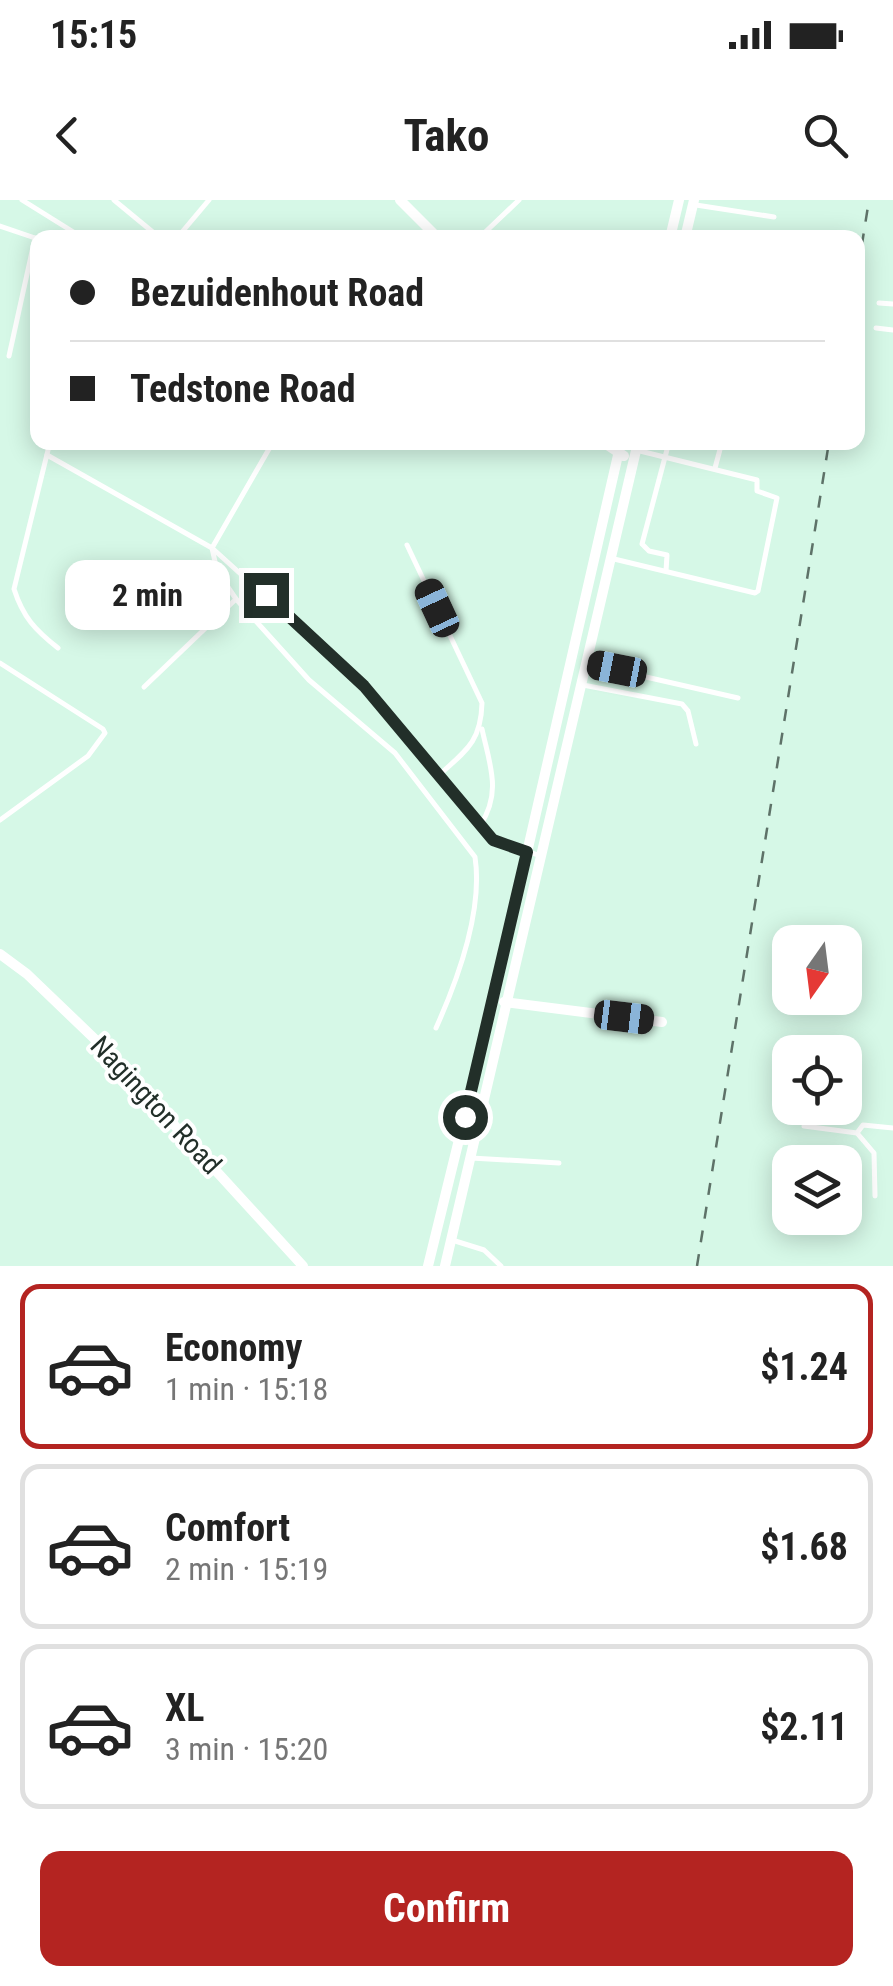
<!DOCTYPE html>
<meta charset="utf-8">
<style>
:root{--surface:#fff;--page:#f6f6f6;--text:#222;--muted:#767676;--line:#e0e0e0;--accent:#b42421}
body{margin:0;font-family:"Roboto Condensed",sans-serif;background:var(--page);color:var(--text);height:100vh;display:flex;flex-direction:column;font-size:38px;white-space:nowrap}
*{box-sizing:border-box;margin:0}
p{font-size:32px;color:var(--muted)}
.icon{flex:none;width:55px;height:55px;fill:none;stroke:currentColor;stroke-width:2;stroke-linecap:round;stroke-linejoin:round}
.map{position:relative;height:1066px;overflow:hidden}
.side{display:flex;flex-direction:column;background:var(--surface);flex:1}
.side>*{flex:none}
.top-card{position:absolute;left:30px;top:30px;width:835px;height:220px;border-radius:20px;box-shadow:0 5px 25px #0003;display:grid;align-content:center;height:220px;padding:0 40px;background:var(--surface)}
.needle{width:65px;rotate:194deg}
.fabs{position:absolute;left:772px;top:725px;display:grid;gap:20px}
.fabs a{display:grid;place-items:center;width:90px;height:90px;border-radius:20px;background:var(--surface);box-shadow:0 5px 25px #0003;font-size:50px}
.end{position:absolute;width:45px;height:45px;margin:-22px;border:12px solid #222f29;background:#fff;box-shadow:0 0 0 5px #fff}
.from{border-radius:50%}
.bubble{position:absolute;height:70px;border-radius:20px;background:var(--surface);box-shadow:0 5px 25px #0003;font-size:32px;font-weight:700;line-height:70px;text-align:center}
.car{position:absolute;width:30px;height:60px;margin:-30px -15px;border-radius:12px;box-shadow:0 0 8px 2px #0007;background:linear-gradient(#222 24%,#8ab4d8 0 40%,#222 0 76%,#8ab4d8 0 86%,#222 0)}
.top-card b{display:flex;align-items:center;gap:35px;height:95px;font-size:38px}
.top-card b+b{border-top:2px solid var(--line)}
.top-card i{width:25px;height:25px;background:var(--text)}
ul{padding:18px 0 0;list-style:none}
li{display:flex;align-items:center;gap:30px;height:165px;margin:0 20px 15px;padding:0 20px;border:5px solid var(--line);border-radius:20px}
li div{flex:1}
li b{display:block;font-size:38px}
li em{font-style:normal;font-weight:700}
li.active{border-color:var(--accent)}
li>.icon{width:90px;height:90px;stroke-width:1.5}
.primary-button{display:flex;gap:20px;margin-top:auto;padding:20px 40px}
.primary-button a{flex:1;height:115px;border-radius:20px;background:var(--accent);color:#fff;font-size:40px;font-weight:700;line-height:115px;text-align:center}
.status{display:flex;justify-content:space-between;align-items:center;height:70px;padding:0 50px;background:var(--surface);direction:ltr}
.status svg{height:28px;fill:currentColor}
header{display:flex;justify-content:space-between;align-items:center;height:130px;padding:0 40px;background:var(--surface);font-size:45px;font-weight:700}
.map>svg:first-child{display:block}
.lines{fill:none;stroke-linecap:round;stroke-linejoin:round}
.service{stroke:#fff;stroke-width:5}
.minor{stroke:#fff;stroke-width:10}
.rail{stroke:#5e7268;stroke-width:2.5;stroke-dasharray:12 12;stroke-linecap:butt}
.route{stroke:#222f29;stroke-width:12}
.labels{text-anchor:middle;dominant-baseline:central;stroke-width:8;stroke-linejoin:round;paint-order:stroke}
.street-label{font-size:28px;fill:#222f29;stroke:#fff}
</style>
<div class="status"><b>15:15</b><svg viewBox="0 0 49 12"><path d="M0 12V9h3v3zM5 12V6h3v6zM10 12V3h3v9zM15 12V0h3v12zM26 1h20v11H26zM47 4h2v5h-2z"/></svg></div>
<header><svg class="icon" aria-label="back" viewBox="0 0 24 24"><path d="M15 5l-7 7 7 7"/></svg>Tako<svg class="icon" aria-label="search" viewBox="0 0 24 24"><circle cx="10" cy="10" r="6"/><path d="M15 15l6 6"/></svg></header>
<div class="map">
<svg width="893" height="1066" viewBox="0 0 893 1066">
<rect width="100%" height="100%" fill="#d6f8e7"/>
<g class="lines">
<g class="service">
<polyline points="22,0 83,38"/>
<polyline points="114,0 160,38"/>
<polyline points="696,5 774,17"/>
<polyline points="0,26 35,38"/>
<polyline points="177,38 209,0"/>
<polyline points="479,38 519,0"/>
<polyline points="879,103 893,104"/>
<polyline points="876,128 893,130"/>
<polyline points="9,156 35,38"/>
<path d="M50,242L14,389C23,417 35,430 58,448"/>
<path d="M273,242L212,348L217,371L236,399L309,480L395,553L475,657C483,710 458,779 436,828"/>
<polyline points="47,255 212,348 364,486 493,640 541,656"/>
<polyline points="715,268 722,242"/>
<path d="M407,345L482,503C481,541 467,550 439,575"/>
<polyline points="610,358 755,393 758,391 777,298 757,291 757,280 636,250"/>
<polyline points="666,371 667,355 649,351 642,344 669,242"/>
<polyline points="0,463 103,529 105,533 88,556 0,620"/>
<polyline points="589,464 738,498"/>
<polyline points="583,485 682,504 688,511 696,544"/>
<polyline points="144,487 236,399"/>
<path d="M480,626C502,592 490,566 482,529"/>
<polyline points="804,926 857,933"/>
<polyline points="471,958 559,963"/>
<polyline points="875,996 874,953 857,933 863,925 893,928"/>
<polyline points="452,1040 484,1050 501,1066"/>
</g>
<g class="minor">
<polyline points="400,0 438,38"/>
<polyline points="670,38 679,0"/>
<polyline points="685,38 694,0"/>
<polyline points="603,242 624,256"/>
<polyline points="0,754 27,774 102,846 303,1066"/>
<polyline points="504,802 662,822"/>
<polyline points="428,1066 493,801 621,242"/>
<polyline points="445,1066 638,242"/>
</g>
<g class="rail">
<polyline points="858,69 869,0"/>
<polyline points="697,1066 829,242"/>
</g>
</g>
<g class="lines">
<polyline class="route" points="266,395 364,486 493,640 527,652 465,917"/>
</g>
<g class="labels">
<g class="street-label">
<text transform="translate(156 905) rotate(47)">Nagington Road</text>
</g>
</g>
</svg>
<div class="fabs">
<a><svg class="needle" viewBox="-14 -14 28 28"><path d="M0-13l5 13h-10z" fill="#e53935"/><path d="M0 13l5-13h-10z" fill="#767676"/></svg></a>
<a><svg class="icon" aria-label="locate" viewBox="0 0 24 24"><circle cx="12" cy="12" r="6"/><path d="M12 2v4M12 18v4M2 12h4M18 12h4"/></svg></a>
<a><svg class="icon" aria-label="layers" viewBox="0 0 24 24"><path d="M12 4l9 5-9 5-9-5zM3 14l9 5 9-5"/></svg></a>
</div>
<i class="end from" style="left:465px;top:917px"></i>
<i class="end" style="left:266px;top:395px"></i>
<div class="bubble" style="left:65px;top:360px;width:165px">2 min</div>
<i class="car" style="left:437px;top:408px;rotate:335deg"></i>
<i class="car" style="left:617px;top:469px;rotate:281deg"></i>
<i class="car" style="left:624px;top:817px;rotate:97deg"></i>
<div class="top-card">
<b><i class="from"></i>Bezuidenhout Road</b>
<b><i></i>Tedstone Road</b>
</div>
</div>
<section class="side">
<ul>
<li class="active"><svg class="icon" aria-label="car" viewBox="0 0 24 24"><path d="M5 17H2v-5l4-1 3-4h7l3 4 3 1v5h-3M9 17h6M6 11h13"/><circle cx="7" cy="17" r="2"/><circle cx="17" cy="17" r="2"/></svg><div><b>Economy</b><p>1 min · 15:18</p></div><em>$1.24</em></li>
<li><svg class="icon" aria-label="car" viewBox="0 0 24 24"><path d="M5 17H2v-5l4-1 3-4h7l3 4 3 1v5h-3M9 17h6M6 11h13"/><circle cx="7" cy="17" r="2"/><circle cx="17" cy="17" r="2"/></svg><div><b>Comfort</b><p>2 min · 15:19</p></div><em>$1.68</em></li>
<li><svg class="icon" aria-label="car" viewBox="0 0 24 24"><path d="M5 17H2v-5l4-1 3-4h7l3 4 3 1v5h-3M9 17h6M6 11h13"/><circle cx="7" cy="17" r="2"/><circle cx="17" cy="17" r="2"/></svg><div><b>XL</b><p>3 min · 15:20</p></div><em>$2.11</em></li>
</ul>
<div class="primary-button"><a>Confirm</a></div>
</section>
